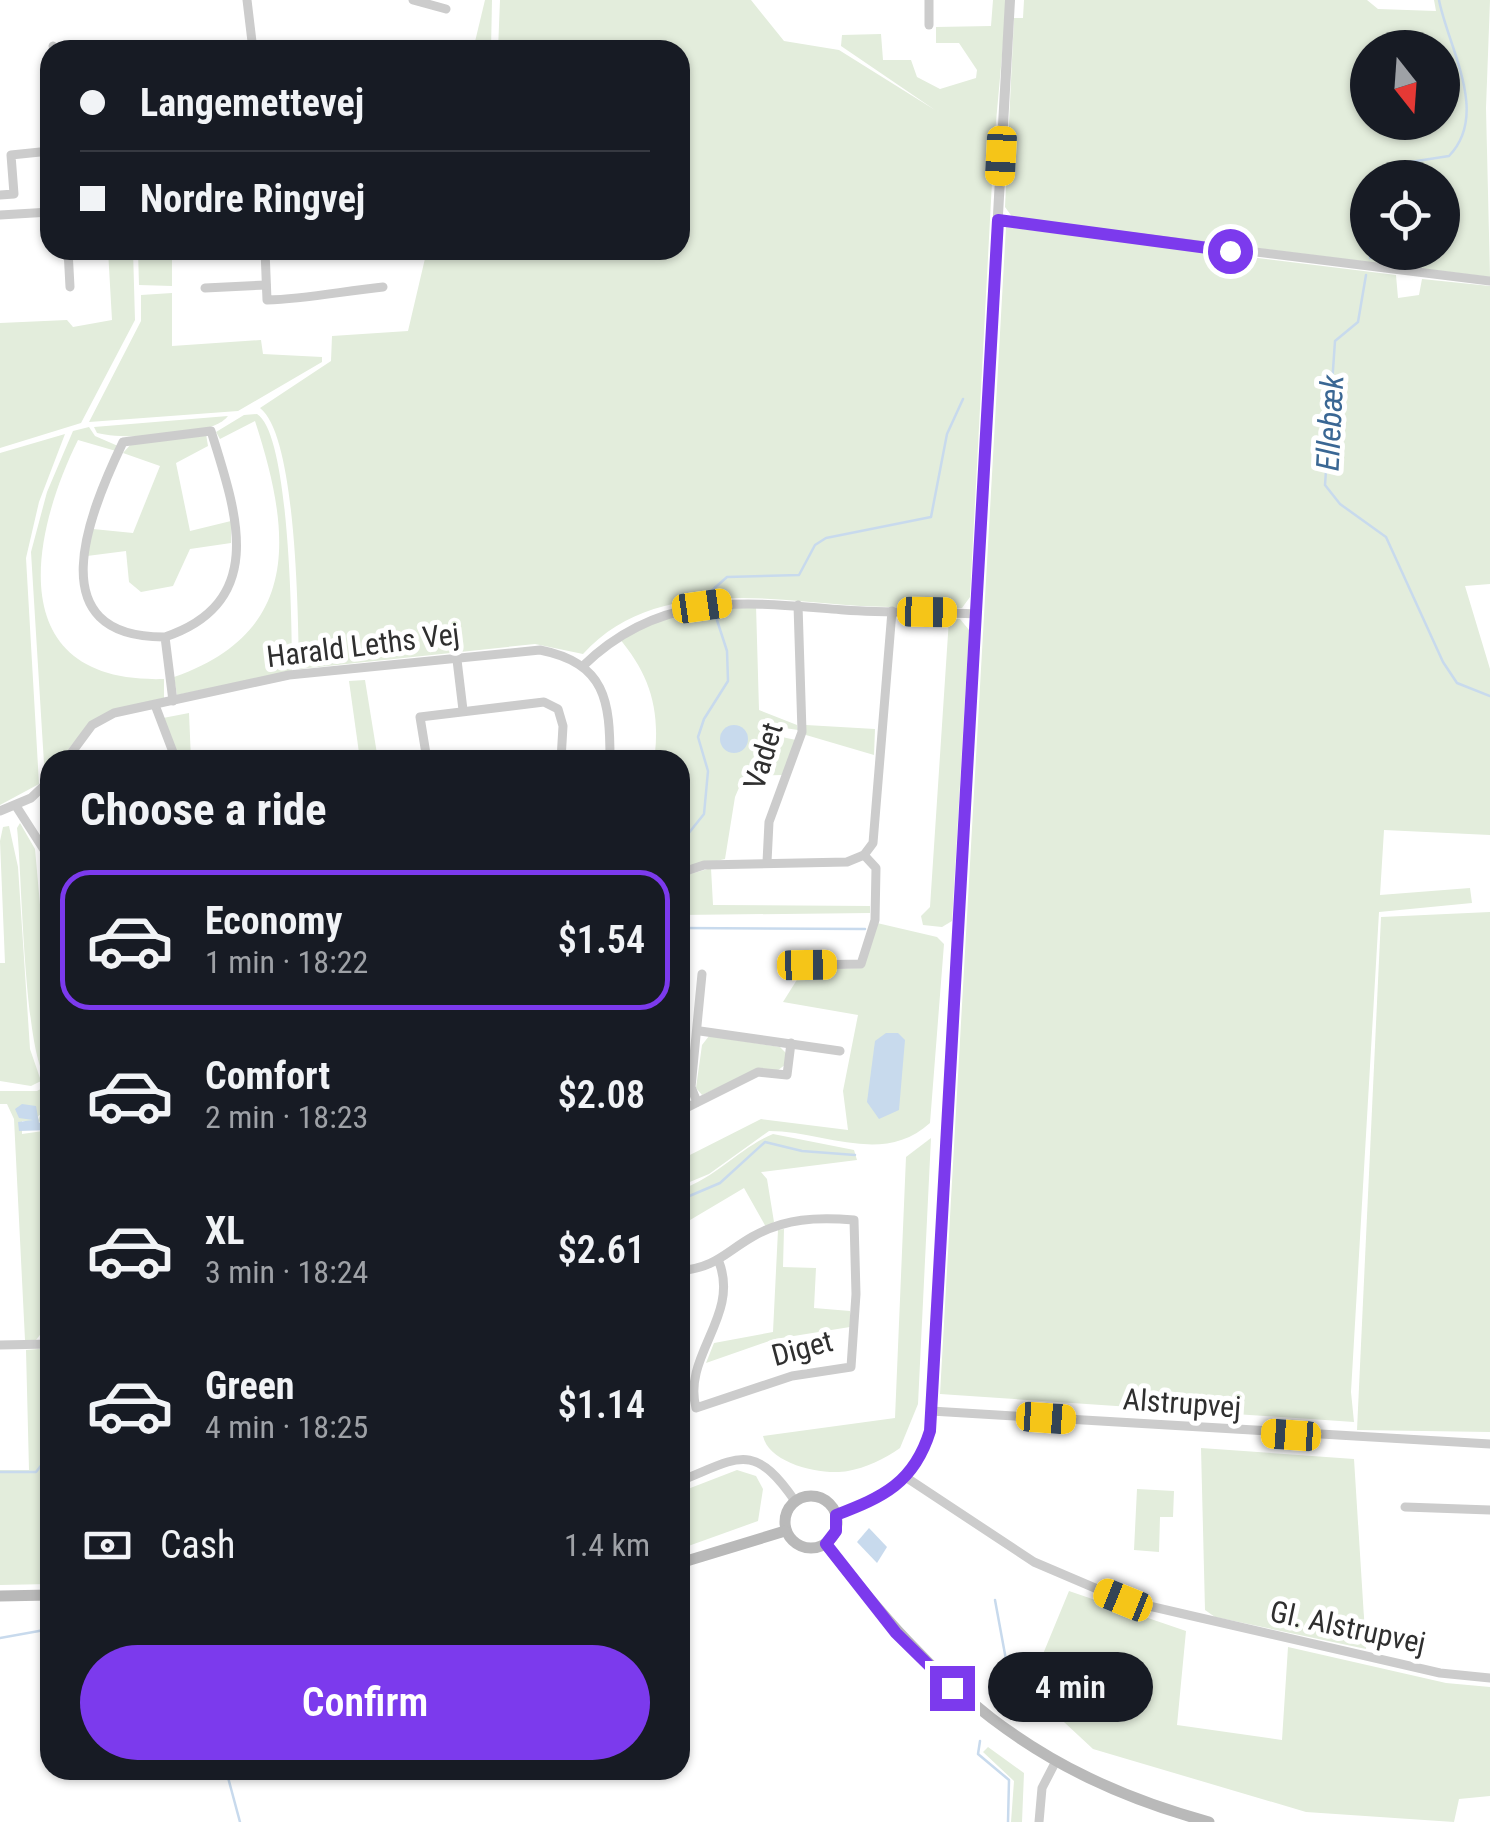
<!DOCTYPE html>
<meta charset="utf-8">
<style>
:root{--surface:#171b24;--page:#242831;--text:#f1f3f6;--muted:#9ea1a6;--line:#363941;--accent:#7c3aed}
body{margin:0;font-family:"Roboto Condensed",sans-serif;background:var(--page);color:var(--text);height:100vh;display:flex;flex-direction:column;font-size:38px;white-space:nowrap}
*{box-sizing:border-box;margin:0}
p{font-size:32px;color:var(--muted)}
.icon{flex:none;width:55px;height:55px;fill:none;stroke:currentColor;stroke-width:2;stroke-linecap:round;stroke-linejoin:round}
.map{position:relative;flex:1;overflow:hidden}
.drawer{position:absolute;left:40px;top:750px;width:650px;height:1030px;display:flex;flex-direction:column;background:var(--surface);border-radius:30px;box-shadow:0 2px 8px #0004}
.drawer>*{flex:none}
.hud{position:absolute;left:40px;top:40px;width:650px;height:220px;border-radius:30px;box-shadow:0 2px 8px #0004;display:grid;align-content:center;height:220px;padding:0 40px;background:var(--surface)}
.needle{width:65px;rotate:163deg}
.buttons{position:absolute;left:1350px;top:30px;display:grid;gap:20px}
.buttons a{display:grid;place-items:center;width:110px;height:110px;border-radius:50%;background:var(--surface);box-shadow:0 2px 8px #0004;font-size:50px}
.end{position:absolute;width:45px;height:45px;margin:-22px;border:12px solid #7c3aed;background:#fff;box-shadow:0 0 0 5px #fff}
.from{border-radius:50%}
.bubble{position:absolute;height:70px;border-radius:35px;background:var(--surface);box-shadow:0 2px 8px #0004;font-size:32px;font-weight:600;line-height:70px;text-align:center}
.car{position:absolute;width:30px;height:60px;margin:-30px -15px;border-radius:12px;box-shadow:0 0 8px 2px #0007;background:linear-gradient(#f5c518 24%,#345 0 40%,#f5c518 0 76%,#345 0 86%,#f5c518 0)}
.hud b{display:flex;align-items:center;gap:35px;height:95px;font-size:38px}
.hud b+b{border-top:2px solid var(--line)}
.hud i{width:25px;height:25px;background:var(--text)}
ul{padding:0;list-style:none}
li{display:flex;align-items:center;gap:30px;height:140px;margin:0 20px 15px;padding:0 20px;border:5px solid transparent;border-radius:30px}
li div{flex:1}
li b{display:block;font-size:38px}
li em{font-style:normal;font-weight:600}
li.current{border-color:var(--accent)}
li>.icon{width:90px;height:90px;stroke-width:1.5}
h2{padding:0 40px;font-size:45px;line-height:120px}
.pay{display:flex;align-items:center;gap:25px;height:110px;padding:0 40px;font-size:38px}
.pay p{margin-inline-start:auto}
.button{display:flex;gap:20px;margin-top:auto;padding:20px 40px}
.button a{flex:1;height:115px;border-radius:60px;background:var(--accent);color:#fff;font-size:40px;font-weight:600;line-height:115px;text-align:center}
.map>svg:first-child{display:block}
.green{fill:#e3eddc;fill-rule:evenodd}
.water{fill:#c8daed}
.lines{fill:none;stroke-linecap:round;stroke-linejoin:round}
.stream{stroke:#c8daed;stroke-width:2.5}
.minor{stroke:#ccc;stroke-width:9}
.tertiary{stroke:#ccc;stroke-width:10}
.secondary{stroke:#b9b9b9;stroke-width:11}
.route{stroke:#7c3aed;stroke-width:12}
.labels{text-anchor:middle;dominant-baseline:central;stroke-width:10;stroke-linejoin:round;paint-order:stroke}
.street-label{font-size:30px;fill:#2f2f2f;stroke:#fff}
.water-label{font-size:32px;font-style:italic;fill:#3a6794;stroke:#fff}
</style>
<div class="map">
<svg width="1490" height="1822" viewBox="0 0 1490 1822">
<rect width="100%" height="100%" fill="#fff"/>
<g class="green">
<polygon points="485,0 492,0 491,50 473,50"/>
<path d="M500,0H751L784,41L839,50L935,110L841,46L842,35L881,34L883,60H911L917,77L940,89L976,78L977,70L959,43H936V27L991,26L993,0H1007L994,144L970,597L962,608C923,607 884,608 846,605C756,598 650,580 583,654L535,644L299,669C298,620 297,436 260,408L331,361L332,336L408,331L427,250H680V50H498Z"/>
<path d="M1024,0H1367L1378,9L1436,11L1434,0H1490L1486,108L1490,277L1013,218L1005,207L1014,18H1023ZM1368,48H1442V122H1368ZM1368,178H1442V252H1368Z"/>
<polygon points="1006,227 1396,275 1398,298 1419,295 1422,279 1490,286 1490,584 1465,586 1490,669 1490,835 1384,830 1380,895 1470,888 1472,903 1379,912 1351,1392 1354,1422 940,1394"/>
<polygon points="108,250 133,250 135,320 81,423 0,448 0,323 67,320 73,327 112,320"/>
<polygon points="138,250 172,250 172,286 139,285"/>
<polygon points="172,293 172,346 261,340 263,354 322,357 322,362 238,411 89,422 141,321 141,295"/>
<path d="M257,414C290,434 292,629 292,671L177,695L174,677C303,632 291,532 255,421L220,439L216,432L244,415Z"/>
<path d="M228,416C211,438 126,440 97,433L94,427Z"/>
<path d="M89,427L95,436L118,446L116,451L78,440C28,541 5,684 164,679V698C109,710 95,714 60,760H50L45,780L31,552L47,492L73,431Z"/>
<polygon points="65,434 39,502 26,558 39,784 0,805 0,453"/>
<polygon points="206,434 208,446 176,463 190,531 231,521 231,543 190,549 173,586 141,592 129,582 126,551 87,556 93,529 133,533 160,466 123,453 132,443"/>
<path d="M756,605L759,710L797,725L798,730L778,727L777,736L796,740L782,775L744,776L735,797L725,859L680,869V760H614V751L655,753C660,706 648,672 618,637C655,610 712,609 756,605Z"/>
<polygon points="949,619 960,619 969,630 952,921 942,927 923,925 921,916 930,907"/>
<polygon points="365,680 378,760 360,760 349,681"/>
<polygon points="189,713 191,760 179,760 163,718"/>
<polygon points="806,725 875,729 874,755 806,735"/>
<path d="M20,823L35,849L46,972L50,973L47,1079C24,1057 22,871 17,828Z"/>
<polygon points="9,826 18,867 30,1049 41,1081 31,1086 0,1081 0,963 5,963 0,841 3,827"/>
<polygon points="711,868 713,905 870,906 870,913 680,915 680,877"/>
<polygon points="1490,912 1490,1432 1357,1430 1381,917"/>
<path d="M877,923L937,937L944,944L930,1123C883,1166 824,1131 769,1131L709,1174L680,1186V1160L761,1119L848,1130L843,1091L858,1015L783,1002L803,970L863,968Z"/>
<polygon points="709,1036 780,1047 786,1053 786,1064 777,1071 759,1069 702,1095 696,1088 702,1045"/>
<polygon points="50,1084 50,1112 44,1121 37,1122 41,1114 32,1121 22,1121 22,1134 50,1130 50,1322 36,1340 25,1340 14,1119 7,1104 0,1104 0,1091 37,1091"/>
<path d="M773,1134L854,1150L857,1160L761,1172L767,1179L774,1222L766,1227L744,1188L680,1226V1190C720,1175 739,1148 773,1134Z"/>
<path d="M931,1138L918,1404L900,1448C885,1459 865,1468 848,1471C823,1476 769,1464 763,1436L895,1418L906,1157Z"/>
<polygon points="784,1229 783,1267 816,1268 814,1308 850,1311 850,1327 775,1339 706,1363 714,1343 773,1332 778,1230"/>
<polygon points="50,1348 50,1584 0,1585 0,1470 29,1470 26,1350"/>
<polygon points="1201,1448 1354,1459 1366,1649 1215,1617 1205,1610"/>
<polygon points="737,1470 756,1476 763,1489 758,1521 680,1549 680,1492"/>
<polygon points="1137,1489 1174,1491 1173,1517 1160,1517 1159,1552 1134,1550"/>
<polygon points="1069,1591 1186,1631 1177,1725 1282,1740 1288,1647 1446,1683 1490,1687 1490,1796 1459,1799 1454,1822 1306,1812 1093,1749 1050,1709 1043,1654"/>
<polygon points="988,1747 1024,1773 1022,1822 1011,1822 1014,1781 983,1752"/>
</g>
<g class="water">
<circle cx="734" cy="739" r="14"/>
<polygon points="886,1033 898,1033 905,1040 899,1110 879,1119 867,1102 875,1041"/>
<polygon points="22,1104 36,1106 39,1123 50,1112 50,1130 19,1131 18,1122 33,1120 19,1118 15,1109"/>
<polygon points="869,1528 887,1547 877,1563 857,1542"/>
</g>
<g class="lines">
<g class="stream">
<path d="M1371,178L1391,165L1449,156C1490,114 1448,47 1439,0"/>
<polyline points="1370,258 1371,252"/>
<polyline points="1366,275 1358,322 1335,341 1325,485 1340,504 1386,537 1443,662 1457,683 1490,696"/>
<polyline points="710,592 727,577 799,575 815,545 826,538 931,517 947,434 963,399"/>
<polyline points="680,844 704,814 708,771 698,737 704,719 728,681 727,651 715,614"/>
<polyline points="680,928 865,929"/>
<polyline points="50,1177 44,1198 50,1212"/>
<polyline points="680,1200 720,1183 765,1142 802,1151 855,1155"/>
<path d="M49,1315C39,1282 40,1251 50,1218"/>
<polyline points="0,1472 36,1472 50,1454"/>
<polyline points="995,1600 1009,1676 1007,1705"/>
<polyline points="0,1638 50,1629"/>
<polyline points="980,1741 978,1754 1009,1780 1008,1822"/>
<polyline points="226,1770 240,1822"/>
</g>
<g class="minor">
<polyline points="247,0 253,50"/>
<polyline points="413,0 446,9"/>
<polyline points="929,25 929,0"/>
<polyline points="53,46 54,50"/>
<polyline points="0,195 14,194 11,155 50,151"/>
<polyline points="0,215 50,212"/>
<polyline points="998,220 1490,281"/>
<polyline points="68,250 70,287"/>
<path d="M265,250L267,300C307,299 343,291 383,287"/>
<polyline points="205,288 266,285"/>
<path d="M165,637C37,638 89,513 123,442L211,431C236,511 269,602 165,637L173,701"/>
<polyline points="457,660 463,710"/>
<path d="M583,666C661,590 745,602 844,610C888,613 932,612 976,614"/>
<polyline points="155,705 176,760"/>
<path d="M66,760L92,725L114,713L289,675L540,650C606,663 610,701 610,760"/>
<polyline points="427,760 420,717 544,702 558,709 563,726 561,760"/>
<polyline points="16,806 50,859"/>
<polyline points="0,811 31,798 50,780"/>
<polyline points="767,862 769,822 802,732 798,605"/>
<polyline points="680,873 704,865 847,862 864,855 873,843 892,611"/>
<polyline points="790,973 807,965 861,964 875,920 876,868 864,855"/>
<polyline points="700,1031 840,1051"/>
<polyline points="697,1102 691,1087 702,974"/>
<polyline points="680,1111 758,1072 787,1075 791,1043"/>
<path d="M680,1271C716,1267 723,1254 752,1237C785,1218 817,1217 854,1220L856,1294L851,1367L792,1376L696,1408C682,1356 740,1316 719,1262"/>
<polyline points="0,1345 50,1344"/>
<polyline points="931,1411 1490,1444"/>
<polyline points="907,1478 1034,1562 1123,1600 1440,1673 1490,1678"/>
<path d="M680,1481C738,1458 753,1440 795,1501"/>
<polyline points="1405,1507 1490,1510"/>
<polyline points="1039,1822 1042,1788 1056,1761"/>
</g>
<path class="tertiary" d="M836,1515C883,1497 914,1482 930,1431L1010,0"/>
<g class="secondary">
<circle cx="811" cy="1522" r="26"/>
<path d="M826,1544C936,1687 1030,1773 1209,1822"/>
<polyline points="680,1563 785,1531"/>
<polyline points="0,1596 50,1595"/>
</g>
</g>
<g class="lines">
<path class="route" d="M952,1688L896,1633L826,1544L836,1531V1515C883,1497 914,1483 930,1431L998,220L1230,251"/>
</g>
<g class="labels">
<g class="street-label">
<text transform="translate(363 645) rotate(-7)">Harald Leths Vej</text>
<text transform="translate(763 756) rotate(-73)">Vadet</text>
<text transform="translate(802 1348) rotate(-15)">Diget</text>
<text transform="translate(1182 1403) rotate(4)">Alstrupvej</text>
<text transform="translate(1348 1627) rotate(12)">Gl. Alstrupvej</text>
</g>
<g class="water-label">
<text transform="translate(1330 423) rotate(-87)">Ellebæk</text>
</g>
</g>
</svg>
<div class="buttons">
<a><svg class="needle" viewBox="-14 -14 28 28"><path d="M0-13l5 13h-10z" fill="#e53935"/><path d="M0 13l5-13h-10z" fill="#9ea1a6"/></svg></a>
<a><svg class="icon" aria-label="locate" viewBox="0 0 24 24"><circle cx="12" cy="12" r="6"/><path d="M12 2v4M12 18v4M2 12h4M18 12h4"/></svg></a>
</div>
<i class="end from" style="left:1230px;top:251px"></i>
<i class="end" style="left:952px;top:1688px"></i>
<div class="bubble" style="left:988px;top:1652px;width:165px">4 min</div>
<i class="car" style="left:1001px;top:156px;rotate:183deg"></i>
<i class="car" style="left:702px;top:606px;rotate:82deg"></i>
<i class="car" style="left:927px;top:612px;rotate:91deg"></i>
<i class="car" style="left:807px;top:965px;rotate:89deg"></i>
<i class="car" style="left:1046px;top:1418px;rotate:94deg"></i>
<i class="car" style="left:1291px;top:1435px;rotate:274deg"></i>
<i class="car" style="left:1123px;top:1600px;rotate:292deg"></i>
<div class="hud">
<b><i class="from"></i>Langemettevej</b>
<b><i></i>Nordre Ringvej</b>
</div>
<section class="drawer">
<h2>Choose a ride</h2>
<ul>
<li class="current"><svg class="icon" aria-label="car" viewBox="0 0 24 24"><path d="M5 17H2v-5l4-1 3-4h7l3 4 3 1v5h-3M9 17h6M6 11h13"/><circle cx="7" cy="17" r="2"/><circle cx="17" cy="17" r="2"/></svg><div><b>Economy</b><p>1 min · 18:22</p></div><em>$1.54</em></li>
<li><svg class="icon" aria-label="car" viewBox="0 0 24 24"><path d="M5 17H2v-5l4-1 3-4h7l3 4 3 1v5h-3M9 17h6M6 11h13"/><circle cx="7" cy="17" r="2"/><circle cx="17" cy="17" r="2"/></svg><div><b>Comfort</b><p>2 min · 18:23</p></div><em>$2.08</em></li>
<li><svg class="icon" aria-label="car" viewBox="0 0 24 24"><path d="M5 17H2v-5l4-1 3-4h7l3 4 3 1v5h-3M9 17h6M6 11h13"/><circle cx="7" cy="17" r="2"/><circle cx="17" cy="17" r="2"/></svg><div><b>XL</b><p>3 min · 18:24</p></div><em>$2.61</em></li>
<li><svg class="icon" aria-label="car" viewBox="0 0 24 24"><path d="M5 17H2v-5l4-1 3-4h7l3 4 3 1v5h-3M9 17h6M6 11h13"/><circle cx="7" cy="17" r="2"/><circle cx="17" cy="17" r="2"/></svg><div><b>Green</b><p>4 min · 18:25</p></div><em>$1.14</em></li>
</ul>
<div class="pay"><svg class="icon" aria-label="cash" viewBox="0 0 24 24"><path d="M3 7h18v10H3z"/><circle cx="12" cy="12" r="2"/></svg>Cash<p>1.4 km</p></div>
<div class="button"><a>Confirm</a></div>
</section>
</div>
